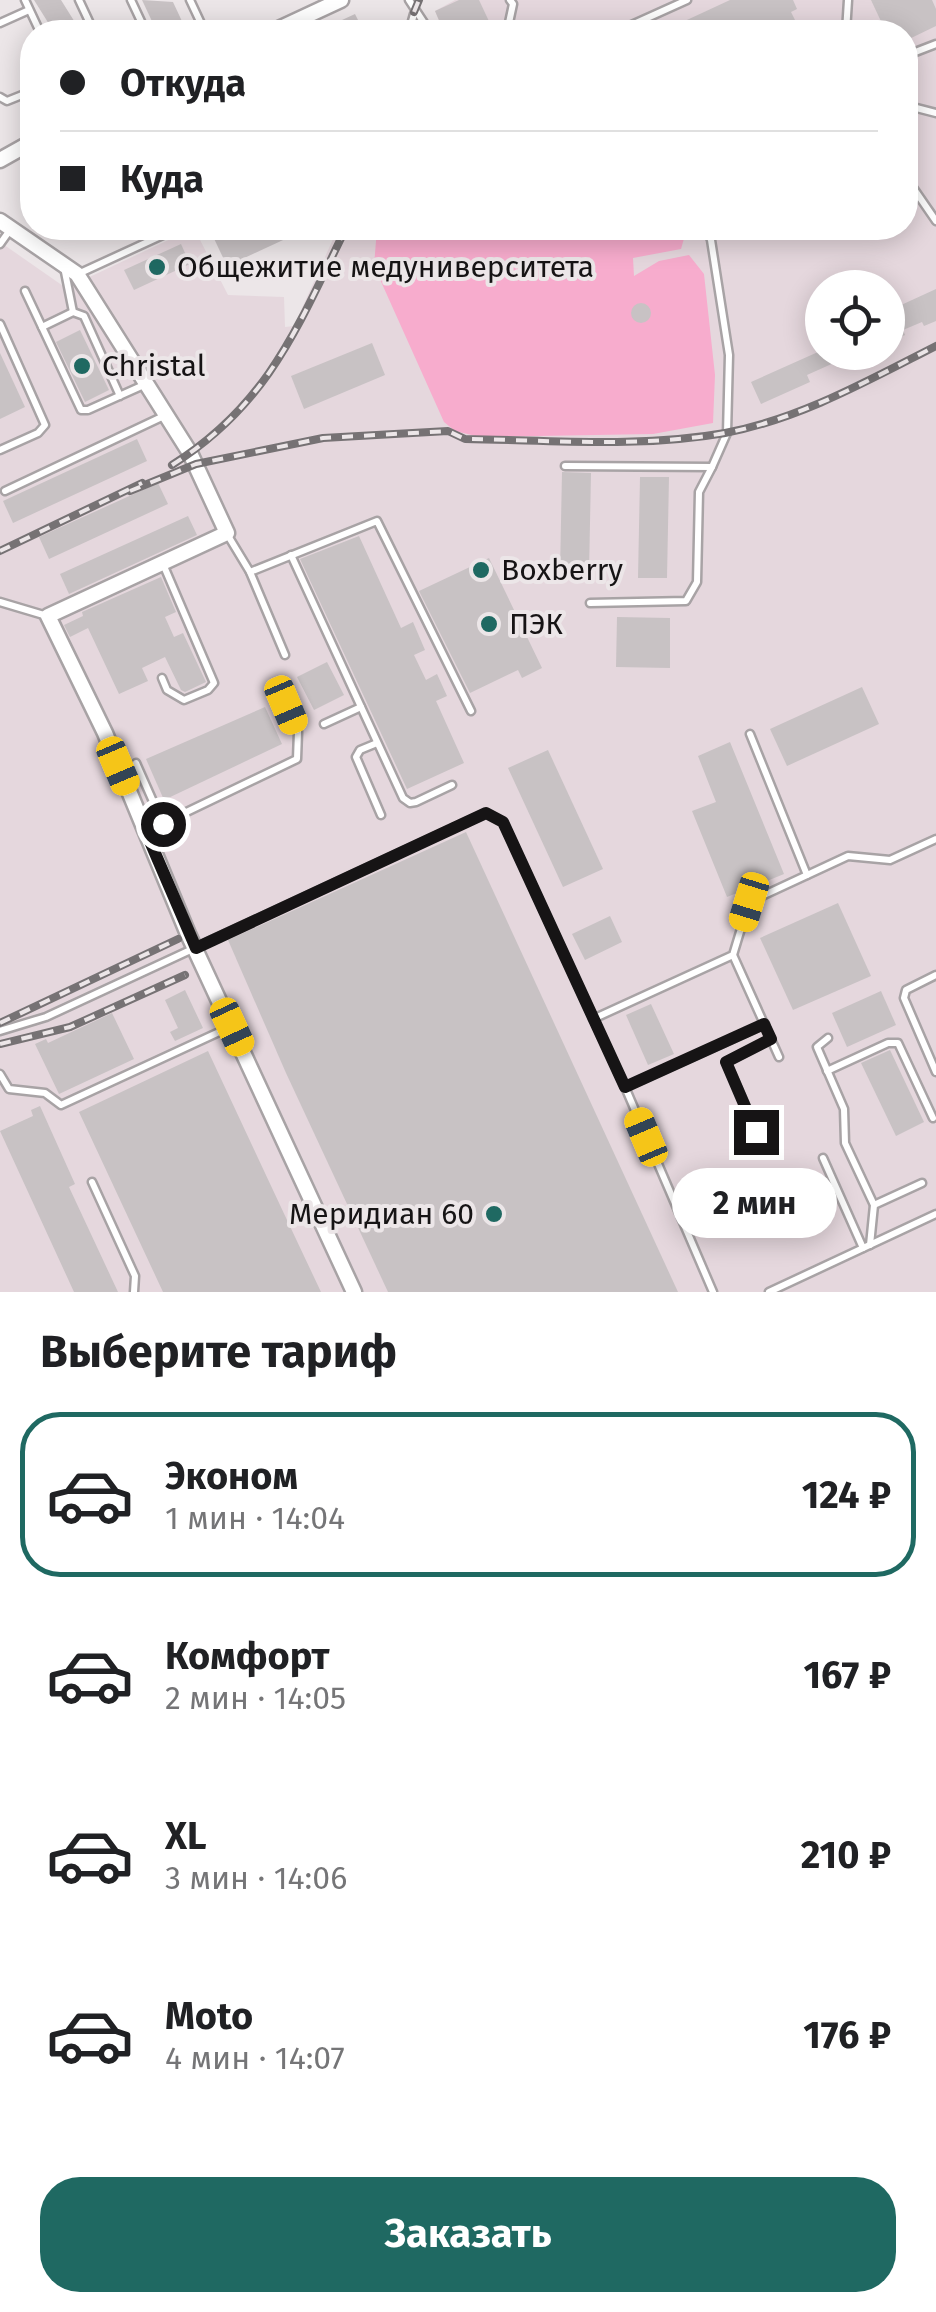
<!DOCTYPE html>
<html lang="ru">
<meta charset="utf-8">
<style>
:root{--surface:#fff;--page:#f6f6f6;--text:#202124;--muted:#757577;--line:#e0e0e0;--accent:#1f6962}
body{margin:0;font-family:"Fira Sans",sans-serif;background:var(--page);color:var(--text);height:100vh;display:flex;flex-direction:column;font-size:38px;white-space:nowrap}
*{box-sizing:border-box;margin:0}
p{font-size:32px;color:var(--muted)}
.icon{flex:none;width:55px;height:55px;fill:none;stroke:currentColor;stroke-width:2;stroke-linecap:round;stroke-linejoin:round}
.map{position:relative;height:1292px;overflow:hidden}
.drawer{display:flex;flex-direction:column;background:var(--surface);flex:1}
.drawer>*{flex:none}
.guide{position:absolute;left:20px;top:20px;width:898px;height:220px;border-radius:40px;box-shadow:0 5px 25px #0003;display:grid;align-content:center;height:220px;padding:0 40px;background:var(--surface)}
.buttons{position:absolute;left:805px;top:270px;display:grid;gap:20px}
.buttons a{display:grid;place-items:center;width:100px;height:100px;border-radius:50%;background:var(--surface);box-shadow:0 5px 25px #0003;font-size:50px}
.end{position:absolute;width:45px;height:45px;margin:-22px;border:12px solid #161415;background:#fff;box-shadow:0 0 0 5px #fff}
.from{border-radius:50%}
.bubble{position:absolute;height:70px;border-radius:35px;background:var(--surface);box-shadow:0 5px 25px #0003;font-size:32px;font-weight:700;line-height:70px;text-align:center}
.car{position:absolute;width:30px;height:60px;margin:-30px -15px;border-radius:12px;box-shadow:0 0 8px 2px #0007;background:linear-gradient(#f5c518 24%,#345 0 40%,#f5c518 0 76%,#345 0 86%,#f5c518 0)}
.guide b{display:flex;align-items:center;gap:35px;height:95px;font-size:38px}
.guide b+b{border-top:2px solid var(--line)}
.guide i{width:25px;height:25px;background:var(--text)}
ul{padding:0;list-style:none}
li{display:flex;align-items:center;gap:30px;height:165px;margin:0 20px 15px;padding:0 20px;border:5px solid transparent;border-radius:40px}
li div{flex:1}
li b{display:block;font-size:38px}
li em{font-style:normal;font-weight:700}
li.current{border-color:var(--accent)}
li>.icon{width:90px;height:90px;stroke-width:1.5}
h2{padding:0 40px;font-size:45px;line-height:120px}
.action{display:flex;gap:20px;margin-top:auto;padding:20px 40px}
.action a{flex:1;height:115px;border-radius:40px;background:var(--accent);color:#fff;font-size:40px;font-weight:700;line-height:115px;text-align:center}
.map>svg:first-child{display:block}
.built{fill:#e5d7dd;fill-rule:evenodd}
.green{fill:#f7accd}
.building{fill:#c8c2c4}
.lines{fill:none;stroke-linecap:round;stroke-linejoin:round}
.lane-casing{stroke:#a8a3a5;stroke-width:11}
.street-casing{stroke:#a8a3a5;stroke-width:19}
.lane{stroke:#fff;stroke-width:6}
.street{stroke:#fff;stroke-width:14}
.rail-casing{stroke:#767274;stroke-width:8}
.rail{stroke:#ece6e8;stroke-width:4;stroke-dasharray:11;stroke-linecap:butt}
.route{stroke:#161415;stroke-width:12}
.poi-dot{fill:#1f6962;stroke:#ece6e8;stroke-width:4}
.labels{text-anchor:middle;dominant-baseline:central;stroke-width:8;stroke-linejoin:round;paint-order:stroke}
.poi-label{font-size:30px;fill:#161415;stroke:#ece6e8;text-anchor:start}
</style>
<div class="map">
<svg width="936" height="1292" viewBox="0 0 936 1292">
<rect width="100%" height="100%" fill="#ece6e8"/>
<path class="built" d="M455,0H936V1292H0V242L66,288L194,228L228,295L284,297L285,327L294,326L338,228H905V32H444L435,11ZM822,288H888V352H822Z"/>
<polygon class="green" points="377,228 515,228 539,235 546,228 687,228 681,249 633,258 634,276 659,261 689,255 704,274 715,375 713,423 653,434 480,437 455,431 444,422 374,266"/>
<g class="building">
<polygon points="34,0 61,0 81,32 54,32"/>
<polygon points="142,0 173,2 187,32 157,32"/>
<polygon points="459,0 479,0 494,32 444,32 435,11"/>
<polygon points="730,0 793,0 797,9 791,12 801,32 661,32"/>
<polygon points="871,0 932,0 936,9 936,26 905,41 905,32 886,32"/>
<polygon points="355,14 364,32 316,32"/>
<polygon points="209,228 309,228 227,266"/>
<polygon points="181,244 190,264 134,290 124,270"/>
<polygon points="936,289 936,321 924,326 922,322 903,330 905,335 892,341 888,331 888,311"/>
<circle cx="641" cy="313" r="10"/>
<polygon points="80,330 109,390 85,402 56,342"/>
<polygon points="372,343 385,375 304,409 291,376"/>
<polygon points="818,352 832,352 836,362 807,375 810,382 761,404 751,382"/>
<polygon points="0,353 25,407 0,419"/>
<polygon points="137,439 147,461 13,523 3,501"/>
<polygon points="562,472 591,473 589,573 560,572"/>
<polygon points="640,477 669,477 667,578 638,578"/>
<polygon points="158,483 168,504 49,559 39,537"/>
<polygon points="188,516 197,535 69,594 60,574"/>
<polygon points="359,536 401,628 413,622 425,650 414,655 426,680 437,674 447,696 436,701 464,763 407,789 300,559"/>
<polygon points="489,558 542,668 522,678 518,670 470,693 419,591"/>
<polygon points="161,577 176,612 165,617 174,637 183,633 206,682 185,692 181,690 165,657 142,668 148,681 119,694 88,628 70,637 64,625 83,616 82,612"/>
<polygon points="617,617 670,618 670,668 616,667"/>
<polygon points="327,662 344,695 314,710 297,677"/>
<polygon points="862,687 879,724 787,766 770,729"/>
<polygon points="265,707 282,744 164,800 146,759"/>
<polygon points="730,742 784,874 727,897 692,811 716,802 698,756"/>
<polygon points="548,750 603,869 563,887 508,768"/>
<polygon points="466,832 678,1292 388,1292 286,1073 228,940"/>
<polygon points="838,903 871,976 793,1010 760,938"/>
<polygon points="610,916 622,942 585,960 572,934"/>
<polygon points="185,990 203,1028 175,1041 170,1032 178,1028 165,1000"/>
<polygon points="881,991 896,1025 847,1047 832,1013"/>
<polygon points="651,1004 674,1054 648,1065 626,1015"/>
<polygon points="112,1013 134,1059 59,1094 35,1044 46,1039 48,1043"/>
<polygon points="890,1050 924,1122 896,1136 861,1063"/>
<polygon points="208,1051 287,1220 321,1292 163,1292 79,1112"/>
<polygon points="40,1106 75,1184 69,1187 118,1292 74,1292 0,1131 33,1116 31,1110"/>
</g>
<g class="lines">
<g class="lane-casing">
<g id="lane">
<polyline points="25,0 40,32"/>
<polyline points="79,0 94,32"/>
<polyline points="131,0 146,32"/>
<polyline points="190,0 205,32"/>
<polyline points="409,0 430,32"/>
<polyline points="0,23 29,10"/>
<polyline points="409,32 414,14"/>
<polyline points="507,32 513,4 510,0"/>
<polyline points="616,32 687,0"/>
<polyline points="846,32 848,0"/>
<polyline points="905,56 936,44"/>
<polyline points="0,97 7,101 32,91"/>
<polyline points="905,105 936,113"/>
<polyline points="905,176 936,221"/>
<polyline points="0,244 10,230"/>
<polyline points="64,267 73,312"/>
<polyline points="78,274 178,228"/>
<polyline points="25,291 42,327"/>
<polyline points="0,324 45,425 38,433 0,450"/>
<polyline points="120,396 84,316 73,312 42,327 81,410 88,410 146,384"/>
<polyline points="565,466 712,467 727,433 729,355 711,240 706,228"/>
<polyline points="5,491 166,415"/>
<polyline points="227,534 250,572 285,655"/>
<polyline points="291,555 403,798 410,803 416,802 452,785"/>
<polyline points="250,572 377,521 471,711"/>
<polyline points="0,602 47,616"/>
<polyline points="590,603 686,601 697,582 699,492 712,467"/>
<polyline points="162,678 167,690 184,700 208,690 214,683 163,564"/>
<polyline points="324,724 361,707"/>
<polyline points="750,734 807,875"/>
<polyline points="377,743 360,750 356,757 381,815"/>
<polyline points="136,763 163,824"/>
<polyline points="147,831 297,759 298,732 286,705"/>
<polyline points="733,955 779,1057"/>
<polyline points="936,975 906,990 904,998 936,1072"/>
<polyline points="593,1019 733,955 749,902 848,856 890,860 936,839"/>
<polyline points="0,1031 46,1017 486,813 503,822 625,1087 713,1292"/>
<polyline points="828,1038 817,1047 844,1109 845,1143 874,1205 870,1245"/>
<polyline points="827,1071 888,1043 898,1043 933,1118"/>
<polyline points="0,1074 9,1089 45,1093 61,1105 230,1027"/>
<polyline points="625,1087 765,1024"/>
<polyline points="757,1132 726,1062 771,1039"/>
<polyline points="823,1158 863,1248"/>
<polyline points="92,1182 135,1276 134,1292"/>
<polyline points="874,1205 922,1183"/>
<polyline points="769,1292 936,1214"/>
</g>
</g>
<g class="street-casing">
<g id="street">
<polyline points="272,32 341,0"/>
<polyline points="0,160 32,142"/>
<polyline points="0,221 77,274 190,453 227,533 48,616 105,733 188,934 354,1292"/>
</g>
</g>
<use href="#lane" class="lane"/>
<use href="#street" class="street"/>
<g class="rail-casing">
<g id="rail">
<polyline points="414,12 419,0"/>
<path d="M172,465C269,404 298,326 346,228"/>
<path d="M130,491L196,464L323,438L448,431L465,439C551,440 640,448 725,433C800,419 869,380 936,346"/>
<polyline points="0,551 142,483"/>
<polyline points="0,1023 178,939"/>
<polyline points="0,1044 70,1027 185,975"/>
</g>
</g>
<use href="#rail" class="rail"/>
</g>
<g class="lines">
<polyline class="route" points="163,824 146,832 196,948 486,813 503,822 625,1087 764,1024 771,1039 726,1062 756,1132"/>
</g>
<g class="poi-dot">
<circle cx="157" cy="267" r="10"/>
<circle cx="82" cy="366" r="10"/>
<circle cx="481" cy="570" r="10"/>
<circle cx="489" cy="624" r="10"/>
<circle cx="494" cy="1214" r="10"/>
</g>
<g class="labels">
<g class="poi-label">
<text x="177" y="267">Общежитие медуниверситета</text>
<text x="102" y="366">Christal</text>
<text x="501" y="570">Boxberry</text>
<text x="509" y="624">ПЭК</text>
<text x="474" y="1214" text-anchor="end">Меридиан 60</text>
</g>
</g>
</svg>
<div class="buttons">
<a><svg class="icon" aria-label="locate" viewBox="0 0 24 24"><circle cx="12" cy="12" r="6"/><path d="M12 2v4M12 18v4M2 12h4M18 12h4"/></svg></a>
</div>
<i class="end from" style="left:163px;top:824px"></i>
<i class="end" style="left:756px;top:1132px"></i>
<div class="bubble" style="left:672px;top:1168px;width:165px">2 мин</div>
<i class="car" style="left:286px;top:705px;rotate:157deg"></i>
<i class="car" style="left:118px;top:766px;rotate:157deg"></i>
<i class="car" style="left:749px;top:902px;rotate:197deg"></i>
<i class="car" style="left:232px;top:1027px;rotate:155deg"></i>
<i class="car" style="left:646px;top:1137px;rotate:337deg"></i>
<div class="guide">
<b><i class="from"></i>Откуда</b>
<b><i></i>Куда</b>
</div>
</div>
<section class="drawer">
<h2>Выберите тариф</h2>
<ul>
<li class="current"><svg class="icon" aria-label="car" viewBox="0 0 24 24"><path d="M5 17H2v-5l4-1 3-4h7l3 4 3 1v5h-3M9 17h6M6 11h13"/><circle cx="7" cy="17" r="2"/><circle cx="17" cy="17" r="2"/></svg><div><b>Эконом</b><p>1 мин · 14:04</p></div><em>124 ₽</em></li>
<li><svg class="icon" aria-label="car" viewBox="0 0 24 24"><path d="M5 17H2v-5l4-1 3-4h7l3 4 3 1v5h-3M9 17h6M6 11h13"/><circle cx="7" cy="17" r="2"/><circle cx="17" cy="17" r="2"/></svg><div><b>Комфорт</b><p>2 мин · 14:05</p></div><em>167 ₽</em></li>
<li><svg class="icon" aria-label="car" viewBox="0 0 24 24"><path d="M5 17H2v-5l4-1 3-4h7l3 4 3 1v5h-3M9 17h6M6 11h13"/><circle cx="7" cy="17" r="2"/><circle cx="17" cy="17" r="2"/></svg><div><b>XL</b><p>3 мин · 14:06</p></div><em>210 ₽</em></li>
<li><svg class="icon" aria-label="car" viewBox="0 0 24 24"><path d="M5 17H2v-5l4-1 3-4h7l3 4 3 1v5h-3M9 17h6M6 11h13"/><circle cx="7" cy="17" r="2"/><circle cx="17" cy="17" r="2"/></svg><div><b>Moto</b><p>4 мин · 14:07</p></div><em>176 ₽</em></li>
</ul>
<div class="action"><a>Заказать</a></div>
</section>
